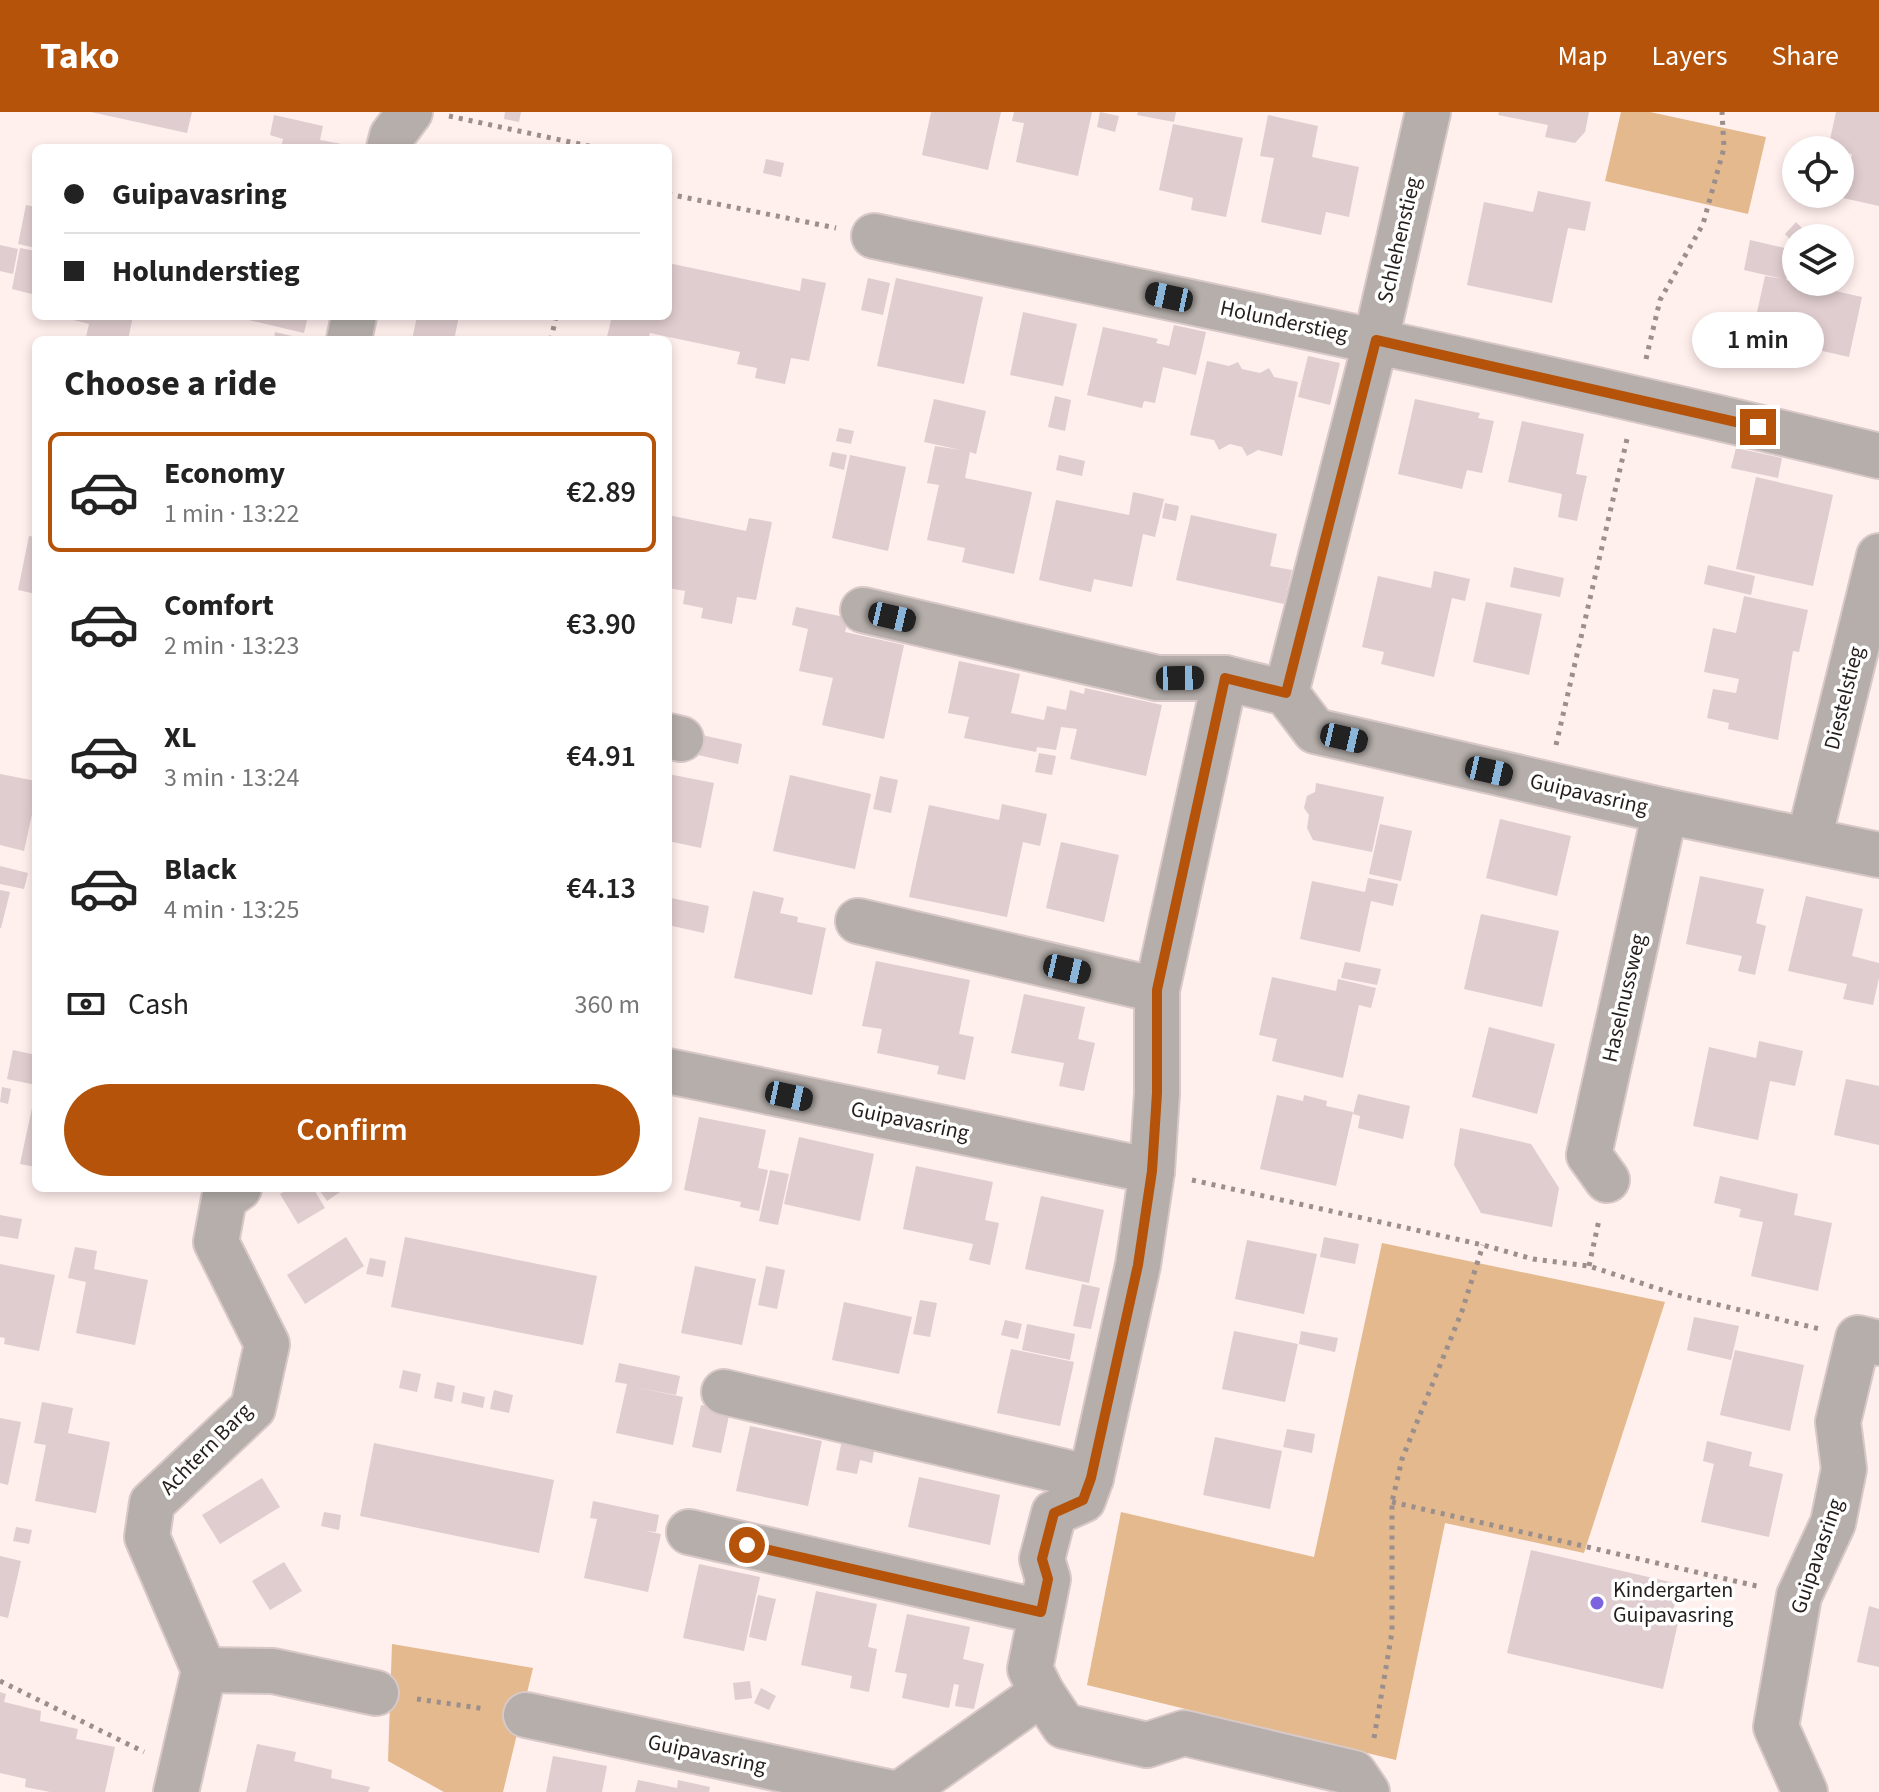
<!DOCTYPE html>
<meta charset="utf-8">
<style>
:root{--surface:#fff;--page:#f2f2f2;--text:#222;--muted:#767676;--line:#e0e0e0;--accent:#b45309}
body{margin:0;font-family:"Source Sans 3",sans-serif;background:var(--page);color:var(--text);height:100vh;display:flex;flex-direction:column;font-size:30px;white-space:nowrap}
*{box-sizing:border-box;margin:0}
p{font-size:26px;color:var(--muted)}
.icon{flex:none;width:44px;height:44px;fill:none;stroke:currentColor;stroke-width:2;stroke-linecap:round;stroke-linejoin:round}
.map{position:relative;flex:1;overflow:hidden}
.details{position:absolute;left:32px;top:224px;width:640px;height:856px;display:flex;flex-direction:column;background:var(--surface);border-radius:12px;box-shadow:0 4px 12px #0003}
.details>*{flex:none}
.top-card{position:absolute;left:32px;top:32px;width:640px;height:176px;border-radius:12px;box-shadow:0 4px 12px #0003;display:grid;align-content:center;height:176px;padding:0 32px;background:var(--surface)}
.fabs{position:absolute;left:1782px;top:24px;display:grid;gap:16px}
.fabs a{display:grid;place-items:center;width:72px;height:72px;border-radius:50%;background:var(--surface);box-shadow:0 4px 12px #0003;font-size:40px}
.end{position:absolute;width:36px;height:36px;margin:-18px;border:10px solid #b45309;background:#fff;box-shadow:0 0 0 4px #fff}
.from{border-radius:50%}
.bubble{position:absolute;height:56px;border-radius:28px;background:var(--surface);box-shadow:0 4px 12px #0003;font-size:26px;font-weight:600;line-height:56px;text-align:center}
.car{position:absolute;width:24px;height:48px;margin:-24px -12px;border-radius:10px;box-shadow:0 0 6px 2px #0007;background:linear-gradient(#222 24%,#8ab4d8 0 40%,#222 0 76%,#8ab4d8 0 86%,#222 0)}
.top-card b{display:flex;align-items:center;gap:28px;height:76px;font-size:30px}
.top-card b+b{border-top:2px solid var(--line)}
.top-card i{width:20px;height:20px;background:var(--text)}
ul{padding:0;list-style:none}
li{display:flex;align-items:center;gap:24px;height:120px;margin:0 16px 12px;padding:0 16px;border:4px solid transparent;border-radius:12px}
li div{flex:1}
li b{display:block;font-size:30px}
li em{font-style:normal;font-weight:600}
li.selected{border-color:var(--accent)}
li>.icon{width:72px;height:72px;stroke-width:1.5}
h2{padding:0 32px;font-size:36px;line-height:96px}
.pay{display:flex;align-items:center;gap:20px;height:88px;padding:0 32px;font-size:30px}
.pay p{margin-inline-start:auto}
.primary-button{display:flex;gap:16px;margin-top:auto;padding:16px 32px}
.primary-button a{flex:1;height:92px;border-radius:48px;background:var(--accent);color:#fff;font-size:32px;font-weight:600;line-height:92px;text-align:center}
header{display:flex;align-items:center;gap:48px;box-sizing:border-box;height:112px;padding:0 40px;background:var(--accent);color:#fff}
header strong{font-size:38px}
nav{display:flex;gap:44px;margin-inline-start:auto;font-size:28px}
.map>svg:first-child{display:block}
.green{fill:#e3b98d}
.building{fill:#e0cdcf}
.lines{fill:none;stroke-linecap:round;stroke-linejoin:round}
.minor-casing{stroke:#d8c9c8;stroke-width:48}
.path{stroke:#9b8f8d;stroke-width:5;stroke-dasharray:4 6;stroke-linecap:butt}
.minor{stroke:#b5aeaa;stroke-width:44}
.route{stroke:#b45309;stroke-width:10}
.poi-dot{fill:#7d64df;stroke:#fff;stroke-width:3}
.labels{text-anchor:middle;dominant-baseline:central;stroke-width:7;stroke-linejoin:round;paint-order:stroke}
.street-label{font-size:22px;fill:#251e1d;stroke:#fff}
.poi-label{font-size:22px;fill:#251e1d;stroke:#fff;text-anchor:start}
</style>
<header>
<strong>Tako</strong>
<nav><a>Map</a><a>Layers</a><a>Share</a></nav>
</header>
<div class="map">
<svg width="1879" height="1680" viewBox="0 0 1879 1680">
<rect width="100%" height="100%" fill="#ffefed"/>
<g class="green">
<polygon points="1621,0 1650,0 1766,25 1748,102 1605,69"/>
<polygon points="1382,1131 1665,1190 1584,1441 1445,1411 1396,1648 1087,1573 1121,1400 1314,1445"/>
<polygon points="392,1532 533,1556 503,1680 444,1680 388,1649"/>
</g>
<g class="building">
<polygon points="91,0 192,0 187,21"/>
<polygon points="505,0 521,0 519,10 504,7"/>
<polygon points="931,0 1001,0 988,58 922,43"/>
<polygon points="1014,0 1092,0 1078,64 1016,50 1024,11 1012,9"/>
<polygon points="1100,0 1119,4 1115,20 1097,15"/>
<polygon points="1138,0 1176,0 1174,10 1137,3"/>
<polygon points="1499,0 1589,0 1585,20 1575,31 1545,25 1548,13 1498,3"/>
<polygon points="1836,0 1879,0 1879,94 1843,86 1852,42 1828,37"/>
<polygon points="274,3 323,14 320,28 347,33 347,36 281,36 283,27 270,23"/>
<polygon points="1268,3 1318,14 1312,45 1359,55 1349,105 1326,100 1321,123 1261,110 1274,46 1260,44"/>
<polygon points="1173,12 1243,26 1226,105 1191,98 1193,86 1159,78"/>
<polygon points="766,47 784,51 781,65 763,61"/>
<polygon points="1538,79 1591,90 1585,119 1568,116 1552,191 1467,173 1484,90 1533,100"/>
<polygon points="26,93 36,95 36,136 18,132"/>
<polygon points="1796,110 1809,123 1807,126 1796,126 1796,133 1785,122"/>
<polygon points="1750,128 1793,138 1786,168 1862,185 1849,245 1752,223 1765,164 1783,167 1744,158"/>
<polygon points="0,133 18,137 13,162 0,159"/>
<polygon points="20,136 36,139 36,183 12,177"/>
<polygon points="668,151 800,179 802,166 826,171 809,249 791,246 785,272 755,266 757,256 737,252 740,240 650,221 648,228 607,225 612,204 668,204"/>
<polygon points="868,166 890,171 883,203 861,198"/>
<polygon points="896,166 983,185 964,272 877,254"/>
<polygon points="1023,200 1077,212 1063,274 1010,263"/>
<polygon points="58,204 133,204 128,228 86,225 89,212"/>
<polygon points="231,204 308,204 304,221"/>
<polygon points="417,204 459,204 454,228 412,228"/>
<polygon points="1174,213 1206,220 1196,263 1163,255 1155,291 1144,289 1142,296 1087,283 1103,215 1158,227 1156,231 1169,234"/>
<polygon points="275,220 305,227 305,228 274,228"/>
<polygon points="1308,244 1340,251 1330,293 1298,285"/>
<polygon points="1207,249 1229,254 1238,250 1242,257 1260,261 1269,256 1274,265 1298,270 1282,344 1258,338 1247,344 1242,335 1230,332 1219,338 1214,328 1190,323"/>
<polygon points="1055,284 1071,288 1065,319 1048,315"/>
<polygon points="934,287 986,299 976,342 970,340 965,366 1032,380 1014,462 962,450 965,436 927,428 939,373 927,371 935,334 961,338 924,330"/>
<polygon points="1415,287 1480,301 1478,306 1494,309 1482,361 1467,358 1462,377 1398,362"/>
<polygon points="1522,309 1584,322 1576,362 1587,364 1577,409 1558,405 1562,382 1508,370"/>
<polygon points="839,316 854,319 851,332 836,329"/>
<polygon points="1736,336 1782,346 1778,366 1731,356"/>
<polygon points="832,340 847,343 844,358 829,354"/>
<polygon points="850,343 906,355 888,439 832,426"/>
<polygon points="1059,343 1085,349 1082,364 1056,358"/>
<polygon points="1756,365 1833,383 1813,474 1736,457"/>
<polygon points="1133,380 1164,387 1155,425 1143,422 1132,475 1094,467 1091,480 1039,468 1056,388 1129,403"/>
<polygon points="1165,391 1179,394 1176,409 1162,406"/>
<polygon points="668,403 746,419 749,406 772,410 756,488 737,485 732,512 701,506 703,496 683,492 685,479 668,476"/>
<polygon points="1191,403 1277,422 1270,454 1292,458 1284,492 1176,468"/>
<polygon points="29,424 36,425 36,482 18,478"/>
<polygon points="1708,453 1755,464 1751,483 1704,472"/>
<polygon points="1514,455 1564,466 1560,485 1510,475"/>
<polygon points="1434,459 1470,467 1465,489 1452,486 1434,565 1381,552 1384,540 1362,535 1378,464 1431,476"/>
<polygon points="1744,484 1808,498 1799,540 1793,539 1778,628 1728,617 1729,611 1707,606 1713,577 1736,581 1739,567 1704,560 1713,516 1736,521"/>
<polygon points="1486,490 1542,502 1529,563 1473,550"/>
<polygon points="796,495 849,506 845,520 904,533 884,627 822,613 833,566 799,559 808,517 792,513"/>
<polygon points="959,549 1020,562 1011,601 1044,608 1047,594 1066,598 1070,578 1084,582 1085,576 1162,593 1146,664 1070,647 1077,617 1061,615 1056,638 1037,635 1036,640 964,626 969,605 948,601"/>
<polygon points="702,623 742,632 738,652 698,643"/>
<polygon points="1039,641 1056,644 1052,663 1035,660"/>
<polygon points="0,662 36,669 36,684 24,739 0,733"/>
<polygon points="668,662 714,671 701,736 668,729"/>
<polygon points="790,663 871,682 855,757 773,739"/>
<polygon points="880,664 898,668 891,701 873,697"/>
<polygon points="1316,671 1384,685 1372,740 1313,728 1307,716 1309,703 1304,696 1307,684 1315,680"/>
<polygon points="1002,692 1047,702 1040,734 1023,730 1007,805 909,785 929,693 999,708"/>
<polygon points="1500,707 1571,724 1557,784 1486,766"/>
<polygon points="1380,712 1412,719 1401,769 1369,762"/>
<polygon points="1061,730 1119,743 1104,810 1046,796"/>
<polygon points="0,754 28,761 24,777 0,772"/>
<polygon points="1700,764 1764,777 1756,811 1766,814 1755,863 1738,859 1742,844 1686,832"/>
<polygon points="1368,766 1398,772 1393,794 1371,789 1360,840 1300,827 1312,769 1365,780"/>
<polygon points="0,778 10,780 1,816 0,816"/>
<polygon points="753,779 784,786 780,801 798,805 797,810 826,816 812,883 734,866"/>
<polygon points="1806,784 1863,797 1852,844 1879,851 1879,866 1873,893 1843,887 1847,872 1788,859"/>
<polygon points="671,786 709,794 704,821 668,813"/>
<polygon points="1481,802 1559,819 1542,895 1464,877"/>
<polygon points="876,849 970,868 959,922 974,925 965,968 937,962 939,954 877,941 882,917 862,914"/>
<polygon points="1345,850 1381,857 1377,873 1341,866"/>
<polygon points="1272,865 1336,879 1338,867 1376,876 1371,896 1359,893 1343,966 1272,949 1277,927 1259,923"/>
<polygon points="1024,882 1085,895 1078,927 1095,931 1084,979 1059,974 1064,951 1011,941"/>
<polygon points="1489,915 1555,932 1537,1002 1472,985"/>
<polygon points="1759,929 1803,939 1795,974 1770,969 1758,1028 1693,1014 1709,935 1756,946"/>
<polygon points="13,938 36,943 36,973 7,967"/>
<polygon points="1846,967 1879,974 1879,1033 1834,1023"/>
<polygon points="2,975 11,977 8,992 0,990"/>
<polygon points="35,982 36,982 36,1055 20,1052"/>
<polygon points="1358,982 1410,994 1403,1027 1358,1016 1360,1004 1353,1002"/>
<polygon points="1277,983 1303,989 1304,983 1327,989 1326,994 1353,1000 1336,1074 1260,1057"/>
<polygon points="699,1005 766,1018 758,1056 768,1058 759,1099 740,1095 741,1090 684,1078"/>
<polygon points="1460,1016 1531,1032 1559,1076 1552,1115 1481,1101 1454,1053"/>
<polygon points="799,1025 874,1042 860,1109 784,1092"/>
<polygon points="916,1054 993,1070 985,1108 999,1111 990,1153 969,1148 973,1132 903,1117"/>
<polygon points="770,1058 789,1062 778,1113 759,1109"/>
<polygon points="1720,1064 1798,1082 1794,1103 1832,1111 1818,1179 1751,1164 1763,1110 1739,1105 1741,1097 1714,1091"/>
<polygon points="290,1076 313,1076 325,1096 298,1112 280,1082"/>
<polygon points="318,1076 346,1076 327,1089"/>
<polygon points="1041,1084 1104,1098 1089,1171 1025,1157"/>
<polygon points="0,1103 22,1107 18,1127 0,1124"/>
<polygon points="346,1125 364,1154 305,1192 287,1163"/>
<polygon points="405,1125 597,1164 583,1233 391,1195"/>
<polygon points="1324,1125 1359,1132 1355,1152 1320,1145"/>
<polygon points="1247,1128 1317,1142 1304,1202 1235,1187"/>
<polygon points="75,1135 97,1139 94,1157 148,1168 135,1233 76,1221 86,1170 68,1166"/>
<polygon points="370,1146 386,1149 383,1165 366,1162"/>
<polygon points="0,1152 55,1163 39,1239 4,1232 5,1226 0,1225"/>
<polygon points="695,1154 756,1167 742,1233 681,1221"/>
<polygon points="766,1154 785,1158 777,1197 758,1193"/>
<polygon points="1082,1172 1100,1176 1091,1217 1073,1214"/>
<polygon points="920,1188 937,1191 930,1225 913,1222"/>
<polygon points="844,1190 912,1205 899,1262 832,1248"/>
<polygon points="1694,1205 1739,1214 1731,1248 1687,1238"/>
<polygon points="1005,1208 1022,1212 1018,1227 1001,1223"/>
<polygon points="1027,1212 1075,1222 1070,1248 1022,1238"/>
<polygon points="1234,1219 1298,1232 1285,1290 1222,1277"/>
<polygon points="1301,1219 1338,1226 1335,1240 1299,1232"/>
<polygon points="1011,1237 1074,1250 1060,1314 997,1301"/>
<polygon points="1735,1238 1804,1253 1790,1319 1720,1303"/>
<polygon points="619,1251 680,1264 676,1283 634,1275 683,1285 673,1333 616,1321 627,1272 615,1270"/>
<polygon points="403,1258 421,1262 417,1280 399,1276"/>
<polygon points="437,1270 455,1274 452,1290 434,1286"/>
<polygon points="494,1278 513,1283 509,1301 490,1297"/>
<polygon points="463,1280 485,1285 483,1296 461,1291"/>
<polygon points="42,1290 73,1296 68,1321 110,1330 96,1401 35,1389 46,1333 34,1331"/>
<polygon points="701,1293 730,1299 721,1341 692,1335"/>
<polygon points="0,1306 21,1310 8,1373 0,1371"/>
<polygon points="750,1314 822,1329 808,1394 736,1379"/>
<polygon points="1287,1317 1315,1322 1312,1341 1283,1335"/>
<polygon points="1215,1325 1282,1339 1270,1397 1203,1383"/>
<polygon points="842,1328 875,1334 872,1351 860,1348 857,1362 836,1358"/>
<polygon points="1707,1329 1752,1340 1749,1354 1783,1362 1769,1425 1701,1410 1714,1352 1703,1349"/>
<polygon points="374,1331 554,1368 539,1441 360,1404"/>
<polygon points="919,1365 1000,1383 990,1433 908,1415"/>
<polygon points="262,1366 280,1395 220,1432 202,1403"/>
<polygon points="593,1389 659,1403 656,1420 645,1419 661,1422 648,1480 584,1466 597,1407 590,1406"/>
<polygon points="324,1400 341,1403 339,1418 321,1414"/>
<polygon points="16,1415 32,1418 29,1432 13,1429"/>
<polygon points="1531,1438 1679,1472 1671,1510 1678,1511 1663,1577 1507,1541"/>
<polygon points="0,1444 21,1449 8,1506 0,1504"/>
<polygon points="284,1450 302,1479 270,1498 252,1469"/>
<polygon points="699,1452 760,1465 744,1539 683,1526"/>
<polygon points="816,1479 877,1492 868,1535 877,1537 869,1580 850,1576 852,1564 801,1553"/>
<polygon points="758,1483 776,1487 766,1529 749,1525"/>
<polygon points="1869,1494 1879,1497 1879,1555 1857,1550"/>
<polygon points="907,1502 970,1515 963,1547 984,1552 974,1597 955,1594 959,1573 954,1572 949,1596 902,1586 907,1562 895,1560"/>
<polygon points="750,1569 752,1586 735,1588 733,1571"/>
<polygon points="761,1576 776,1584 769,1598 754,1591"/>
<polygon points="0,1580 6,1582 4,1590 41,1599 40,1609 78,1617 76,1627 115,1635 105,1680 50,1680 25,1675 26,1667 0,1661"/>
<polygon points="257,1632 296,1640 294,1649 332,1658 331,1666 370,1675 368,1680 246,1680"/>
<polygon points="553,1644 607,1654 602,1680 546,1680"/>
<polygon points="638,1668 677,1676 678,1668 710,1675 709,1680 635,1680"/>
</g>
<g class="lines">
<g class="minor-casing">
<g id="minor">
<polyline points="389,36 392,24 410,0"/>
<path d="M874,124C1210,194 1546,263 1879,344"/>
<polyline points="349,228 354,204"/>
<polyline points="863,498 1157,566 1225,566"/>
<polyline points="1286,581 1376,228 1428,0"/>
<polyline points="668,624 681,627"/>
<polyline points="1809,727 1879,444"/>
<polyline points="858,809 1157,878"/>
<polyline points="668,959 1152,1059"/>
<polyline points="1607,1068 1589,1043 1665,699"/>
<polyline points="724,1280 1091,1366"/>
<polyline points="689,1420 1041,1500"/>
<polyline points="204,1558 273,1559 376,1581"/>
<polyline points="526,1603 888,1680"/>
<polyline points="176,1680 204,1558 147,1425 152,1391 253,1296 267,1232 216,1130 224,1087 239,1076"/>
<polyline points="902,1680 1042,1581"/>
<polyline points="1367,1680 1354,1661 1184,1621 1147,1633 1064,1614 1042,1581 1030,1557 1048,1467 1042,1447 1054,1401 1083,1388 1091,1366 1138,1153 1152,1059 1157,981 1157,878 1225,566 1286,581 1315,619 1665,699 1879,743"/>
<polyline points="1805,1680 1776,1615 1799,1484 1833,1411 1844,1357 1838,1310 1858,1226 1879,1231"/>
</g>
</g>
<g class="path">
<polyline points="449,4 598,36"/>
<polyline points="668,82 836,116"/>
<polyline points="551,228 556,204"/>
<polyline points="1646,247 1660,188 1703,112 1724,36 1722,0"/>
<polyline points="1556,633 1627,327"/>
<polyline points="1192,1068 1483,1133 1533,1147 1589,1154 1677,1183 1820,1217"/>
<polyline points="1589,1154 1599,1108"/>
<polyline points="1392,1390 1761,1475"/>
<polyline points="0,1569 144,1640"/>
<polyline points="417,1587 486,1597"/>
<polyline points="1374,1626 1392,1520 1392,1390 1402,1347 1462,1199 1483,1133"/>
</g>
<use href="#minor" class="minor"/>
</g>
<g class="lines">
<polyline class="route" points="747,1433 1041,1500 1048,1467 1042,1447 1054,1401 1083,1388 1091,1366 1138,1153 1152,1059 1157,981 1157,878 1225,566 1286,581 1376,228 1758,315"/>
</g>
<circle class="poi-dot" cx="1597" cy="1491" r="8"/>
<g class="labels">
<g class="street-label">
<text transform="translate(1399 128) rotate(-77)">Schlehenstieg</text>
<text transform="translate(1284 209) rotate(12)">Holunderstieg</text>
<text transform="translate(1844 586) rotate(-76)">Diestelstieg</text>
<text transform="translate(1589 682) rotate(13)">Guipavasring</text>
<text transform="translate(1624 886) rotate(-77)">Haselnussweg</text>
<text transform="translate(910 1009) rotate(12)">Guipavasring</text>
<text transform="translate(206 1337) rotate(-45)">Achtern Barg</text>
<text transform="translate(1817 1444) rotate(-71)">Guipavasring</text>
<text transform="translate(707 1642) rotate(12)">Guipavasring</text>
</g>
<g class="poi-label">
<text x="1613" y="1478">Kindergarten<tspan x="1613" dy="25">Guipavasring</tspan></text>
</g>
</g>
</svg>
<div class="fabs">
<a><svg class="icon" aria-label="locate" viewBox="0 0 24 24"><circle cx="12" cy="12" r="6"/><path d="M12 2v4M12 18v4M2 12h4M18 12h4"/></svg></a>
<a><svg class="icon" aria-label="layers" viewBox="0 0 24 24"><path d="M12 4l9 5-9 5-9-5zM3 14l9 5 9-5"/></svg></a>
</div>
<i class="end from" style="left:747px;top:1433px"></i>
<i class="end" style="left:1758px;top:315px"></i>
<div class="bubble" style="left:1692px;top:200px;width:132px">1 min</div>
<i class="car" style="left:1169px;top:185px;rotate:282deg"></i>
<i class="car" style="left:892px;top:505px;rotate:103deg"></i>
<i class="car" style="left:1180px;top:566px;rotate:89deg"></i>
<i class="car" style="left:1344px;top:626px;rotate:103deg"></i>
<i class="car" style="left:1489px;top:659px;rotate:103deg"></i>
<i class="car" style="left:1067px;top:857px;rotate:103deg"></i>
<i class="car" style="left:789px;top:984px;rotate:102deg"></i>
<div class="top-card">
<b><i class="from"></i>Guipavasring</b>
<b><i></i>Holunderstieg</b>
</div>
<section class="details">
<h2>Choose a ride</h2>
<ul>
<li class="selected"><svg class="icon" aria-label="car" viewBox="0 0 24 24"><path d="M5 17H2v-5l4-1 3-4h7l3 4 3 1v5h-3M9 17h6M6 11h13"/><circle cx="7" cy="17" r="2"/><circle cx="17" cy="17" r="2"/></svg><div><b>Economy</b><p>1 min · 13:22</p></div><em>€2.89</em></li>
<li><svg class="icon" aria-label="car" viewBox="0 0 24 24"><path d="M5 17H2v-5l4-1 3-4h7l3 4 3 1v5h-3M9 17h6M6 11h13"/><circle cx="7" cy="17" r="2"/><circle cx="17" cy="17" r="2"/></svg><div><b>Comfort</b><p>2 min · 13:23</p></div><em>€3.90</em></li>
<li><svg class="icon" aria-label="car" viewBox="0 0 24 24"><path d="M5 17H2v-5l4-1 3-4h7l3 4 3 1v5h-3M9 17h6M6 11h13"/><circle cx="7" cy="17" r="2"/><circle cx="17" cy="17" r="2"/></svg><div><b>XL</b><p>3 min · 13:24</p></div><em>€4.91</em></li>
<li><svg class="icon" aria-label="car" viewBox="0 0 24 24"><path d="M5 17H2v-5l4-1 3-4h7l3 4 3 1v5h-3M9 17h6M6 11h13"/><circle cx="7" cy="17" r="2"/><circle cx="17" cy="17" r="2"/></svg><div><b>Black</b><p>4 min · 13:25</p></div><em>€4.13</em></li>
</ul>
<div class="pay"><svg class="icon" aria-label="cash" viewBox="0 0 24 24"><path d="M3 7h18v10H3z"/><circle cx="12" cy="12" r="2"/></svg>Cash<p>360 m</p></div>
<div class="primary-button"><a>Confirm</a></div>
</section>
</div>
